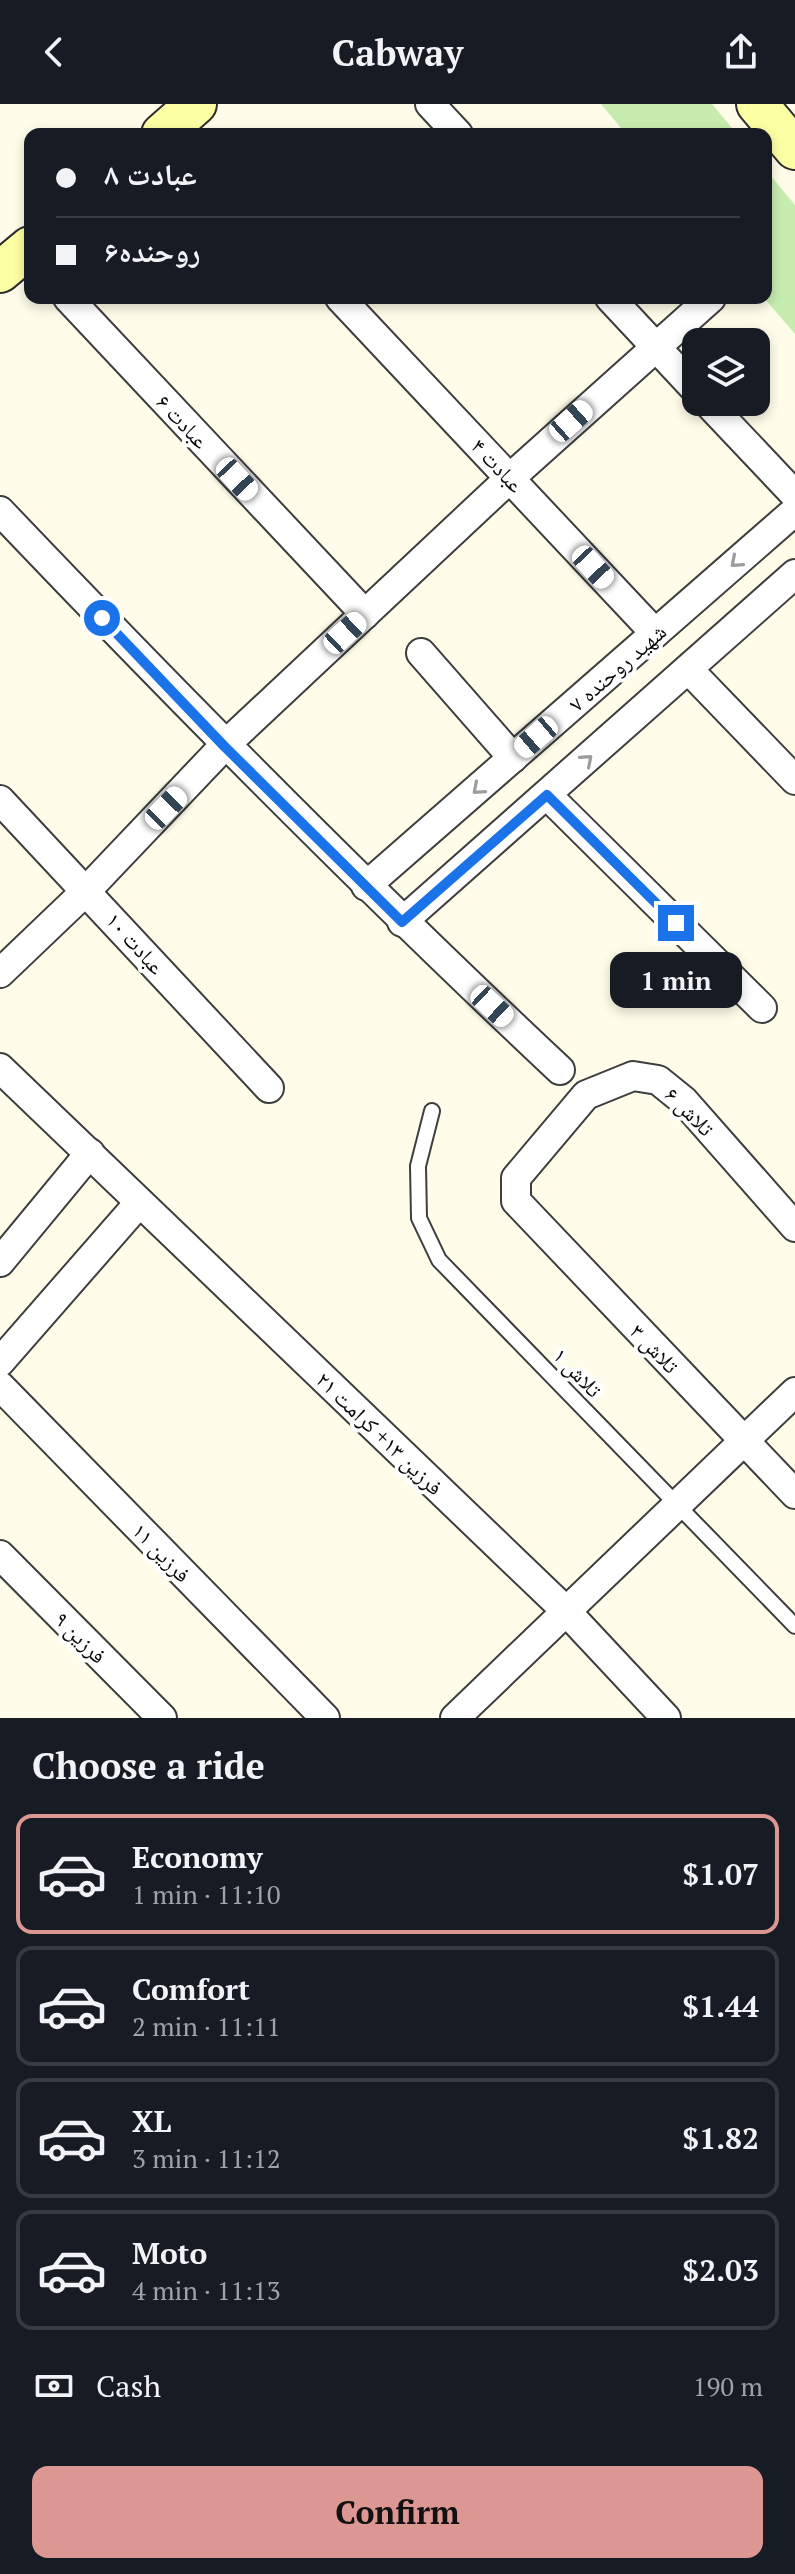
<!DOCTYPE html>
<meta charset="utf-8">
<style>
:root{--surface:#171b24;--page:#242831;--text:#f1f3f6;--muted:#9ea1a6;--line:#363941;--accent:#dd9793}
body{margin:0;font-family:"PT Serif","Noto Naskh Arabic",serif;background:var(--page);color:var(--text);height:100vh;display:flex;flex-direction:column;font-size:30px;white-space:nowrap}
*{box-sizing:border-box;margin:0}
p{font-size:26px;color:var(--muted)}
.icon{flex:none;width:44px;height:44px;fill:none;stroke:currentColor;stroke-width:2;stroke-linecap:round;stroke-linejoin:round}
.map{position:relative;height:1614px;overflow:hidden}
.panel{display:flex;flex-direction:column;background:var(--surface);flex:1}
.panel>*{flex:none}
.hud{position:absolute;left:24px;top:24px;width:748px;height:176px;border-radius:16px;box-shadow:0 4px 12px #0003;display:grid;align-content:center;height:176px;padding:0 32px;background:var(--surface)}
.fabs{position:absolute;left:682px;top:224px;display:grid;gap:16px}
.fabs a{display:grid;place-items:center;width:88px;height:88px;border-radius:16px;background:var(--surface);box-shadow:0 4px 12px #0003;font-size:40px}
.end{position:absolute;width:36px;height:36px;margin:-18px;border:10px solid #1a73e8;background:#fff;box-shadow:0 0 0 4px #fff}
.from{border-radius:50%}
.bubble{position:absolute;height:56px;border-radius:16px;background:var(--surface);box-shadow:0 4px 12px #0003;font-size:26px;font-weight:800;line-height:56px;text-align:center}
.car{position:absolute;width:24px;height:48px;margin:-24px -12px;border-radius:10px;box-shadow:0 0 6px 2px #0007;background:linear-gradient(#fff 24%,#345 0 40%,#fff 0 76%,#345 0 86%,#fff 0)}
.hud b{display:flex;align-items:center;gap:28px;height:76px;font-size:30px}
.hud b+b{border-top:2px solid var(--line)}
.hud i{width:20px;height:20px;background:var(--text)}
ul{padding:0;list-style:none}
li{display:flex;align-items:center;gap:24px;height:120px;margin:0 16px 12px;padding:0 16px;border:4px solid var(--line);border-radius:16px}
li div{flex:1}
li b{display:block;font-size:30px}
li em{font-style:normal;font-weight:800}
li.active{border-color:var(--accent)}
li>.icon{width:72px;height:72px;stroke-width:1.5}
h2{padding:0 32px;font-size:36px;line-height:96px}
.pay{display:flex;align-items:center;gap:20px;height:88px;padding:0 32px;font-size:30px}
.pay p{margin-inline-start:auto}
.cta{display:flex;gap:16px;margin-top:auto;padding:16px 32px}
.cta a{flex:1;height:92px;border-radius:16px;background:var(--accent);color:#111;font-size:32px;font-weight:800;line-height:92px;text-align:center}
header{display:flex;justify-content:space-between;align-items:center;height:104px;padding:0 32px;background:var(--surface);font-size:36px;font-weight:800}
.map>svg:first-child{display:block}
.green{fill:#c7ecb0}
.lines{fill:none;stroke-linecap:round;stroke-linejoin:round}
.lane-casing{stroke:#3e3e3e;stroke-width:18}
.street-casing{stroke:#3e3e3e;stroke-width:32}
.secondary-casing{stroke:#2d2d2d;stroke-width:44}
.lane{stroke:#fff;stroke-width:14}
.street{stroke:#fff;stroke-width:28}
.secondary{stroke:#fdffa4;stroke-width:40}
.oneway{stroke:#9d9d9d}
.route{stroke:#1a73e8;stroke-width:10}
.labels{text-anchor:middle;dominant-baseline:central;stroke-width:8;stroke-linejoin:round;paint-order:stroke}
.street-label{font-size:22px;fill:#0b0b0b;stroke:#fff}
</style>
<header><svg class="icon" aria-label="back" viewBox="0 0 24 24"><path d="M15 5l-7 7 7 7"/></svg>Cabway<svg class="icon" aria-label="share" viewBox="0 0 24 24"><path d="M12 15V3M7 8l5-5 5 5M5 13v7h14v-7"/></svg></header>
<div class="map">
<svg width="795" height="1614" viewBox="0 0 795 1614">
<rect width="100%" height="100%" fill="#fffde9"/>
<g class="green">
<polygon points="601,0 712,0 737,30 626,30"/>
<polygon points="766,66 795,101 795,230 764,194"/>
</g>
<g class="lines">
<g class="lane-casing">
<polyline id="lane" points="432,1007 418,1062 419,1114 439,1156 795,1522"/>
</g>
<g class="street-casing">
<g id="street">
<polyline points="430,0 458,30"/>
<polyline points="68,194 365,510"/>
<polyline points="340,194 655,529"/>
<polyline points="610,194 696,286"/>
<polyline points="707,298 795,391"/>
<path d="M0,407C182,598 367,785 560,966"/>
<polyline points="421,549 513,654"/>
<polyline points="689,566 795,676"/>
<polyline points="547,691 762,904"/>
<polyline points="0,696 269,984"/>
<polyline points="366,782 795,407"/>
<polyline points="402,818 795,470"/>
<polyline points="0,869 87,786 224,642 510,374 711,194"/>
<polyline points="0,964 565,1506 666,1614"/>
<polyline points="795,1123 684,997 658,976 633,972 586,991 516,1074 516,1097 795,1390"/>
<polyline points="0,1158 90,1049"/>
<polyline points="0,1258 139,1099"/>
<polyline points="0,1282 325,1614"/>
<polyline points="0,1451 162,1614"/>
<polyline points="455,1614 795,1288"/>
</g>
</g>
<g class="secondary-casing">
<g id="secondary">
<polyline points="757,0 795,45"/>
<polyline points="162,30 196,0"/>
<polyline points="0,168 30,143"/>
</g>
</g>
<use href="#lane" class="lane"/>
<use href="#street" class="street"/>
<use href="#secondary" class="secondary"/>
</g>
<defs><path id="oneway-chevron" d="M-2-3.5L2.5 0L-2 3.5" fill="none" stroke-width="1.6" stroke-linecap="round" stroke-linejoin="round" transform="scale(2)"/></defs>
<g class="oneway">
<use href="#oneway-chevron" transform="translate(736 458) rotate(139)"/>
<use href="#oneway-chevron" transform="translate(587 656) rotate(-41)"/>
<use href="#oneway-chevron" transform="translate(478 685) rotate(139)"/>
</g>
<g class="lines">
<polyline class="route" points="102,514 224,642 402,818 547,691 676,819"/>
</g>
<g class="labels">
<g class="street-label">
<text transform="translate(183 317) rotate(47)">عبادت ۶</text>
<text transform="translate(498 361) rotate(47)">عبادت ۴</text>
<text transform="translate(617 563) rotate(-41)">شهید روحنده ۷</text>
<text transform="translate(136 839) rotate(48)">عبادت ۱۰</text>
<text transform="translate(690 1007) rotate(45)">تلاش ۶</text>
<text transform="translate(655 1244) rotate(46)">تلاش ۳</text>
<text transform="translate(578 1268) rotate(46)">تلاش ۱</text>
<text transform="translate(380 1329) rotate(44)">فرزین ۱۳+ کرامت ۲۱</text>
<text transform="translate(162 1448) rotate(46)">فرزین ۱۱</text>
<text transform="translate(81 1533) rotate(45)">فرزین ۹</text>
</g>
</g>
</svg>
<div class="fabs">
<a><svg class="icon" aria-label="layers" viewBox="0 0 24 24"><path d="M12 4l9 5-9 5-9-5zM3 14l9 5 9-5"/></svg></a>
</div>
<i class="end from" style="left:102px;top:514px"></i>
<i class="end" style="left:676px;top:819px"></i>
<div class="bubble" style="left:610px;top:848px;width:132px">1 min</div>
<i class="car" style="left:571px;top:317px;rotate:48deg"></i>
<i class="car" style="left:237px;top:375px;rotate:137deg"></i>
<i class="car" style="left:593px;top:463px;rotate:137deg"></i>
<i class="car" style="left:345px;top:529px;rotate:47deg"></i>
<i class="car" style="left:536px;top:633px;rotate:229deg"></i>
<i class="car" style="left:166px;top:704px;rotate:44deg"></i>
<i class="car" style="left:492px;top:902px;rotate:133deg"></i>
<div class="hud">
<b><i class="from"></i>عبادت ۸</b>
<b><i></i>روحنده۶</b>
</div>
</div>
<section class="panel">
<h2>Choose a ride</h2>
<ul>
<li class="active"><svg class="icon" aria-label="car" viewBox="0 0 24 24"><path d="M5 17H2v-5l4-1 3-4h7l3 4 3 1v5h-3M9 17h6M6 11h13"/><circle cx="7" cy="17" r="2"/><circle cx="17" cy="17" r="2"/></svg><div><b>Economy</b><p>1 min · 11:10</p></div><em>$1.07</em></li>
<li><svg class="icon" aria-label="car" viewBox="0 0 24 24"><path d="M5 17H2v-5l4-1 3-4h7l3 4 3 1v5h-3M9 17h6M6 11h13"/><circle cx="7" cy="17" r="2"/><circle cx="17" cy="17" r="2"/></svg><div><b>Comfort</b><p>2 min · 11:11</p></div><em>$1.44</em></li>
<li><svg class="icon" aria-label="car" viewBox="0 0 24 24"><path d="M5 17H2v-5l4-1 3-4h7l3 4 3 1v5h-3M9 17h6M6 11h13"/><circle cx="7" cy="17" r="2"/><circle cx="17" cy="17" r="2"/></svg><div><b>XL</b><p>3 min · 11:12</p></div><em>$1.82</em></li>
<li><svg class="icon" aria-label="car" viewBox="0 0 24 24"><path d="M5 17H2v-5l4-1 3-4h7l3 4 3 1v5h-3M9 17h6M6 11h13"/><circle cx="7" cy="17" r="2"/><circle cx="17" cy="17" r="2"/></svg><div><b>Moto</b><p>4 min · 11:13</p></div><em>$2.03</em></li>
</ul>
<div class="pay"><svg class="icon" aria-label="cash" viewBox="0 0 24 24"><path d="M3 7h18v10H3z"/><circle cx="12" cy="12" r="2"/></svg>Cash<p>190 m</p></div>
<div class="cta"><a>Confirm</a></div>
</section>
